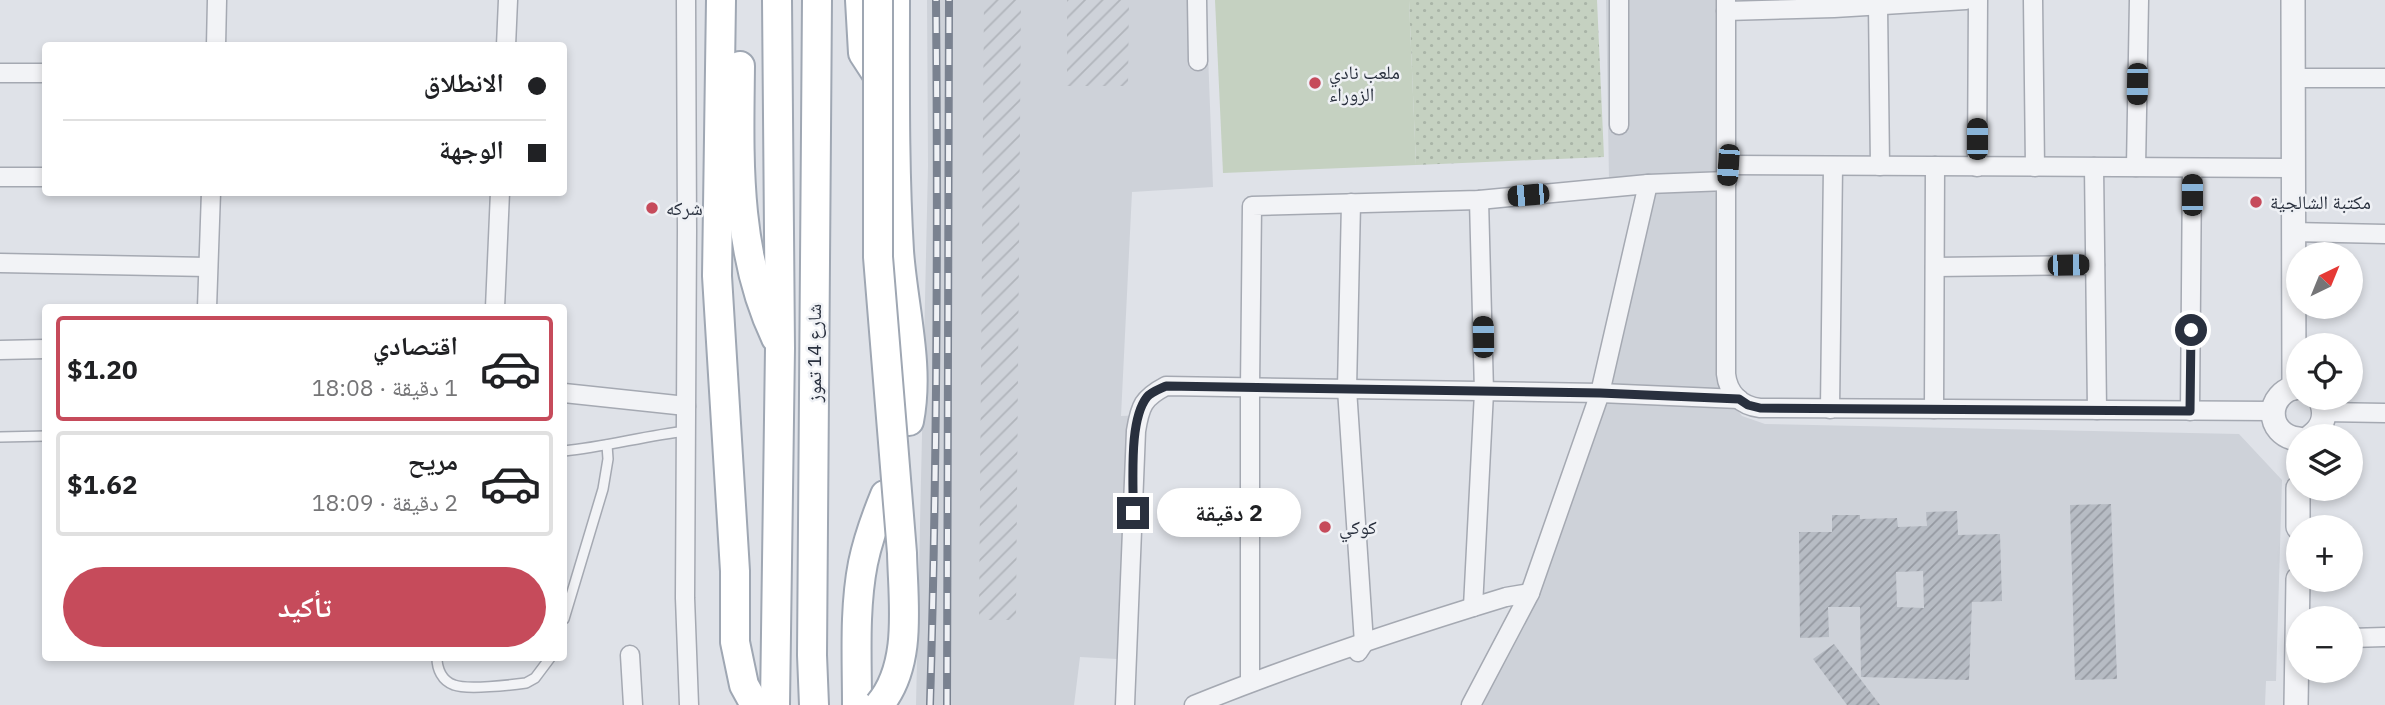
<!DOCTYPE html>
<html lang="ar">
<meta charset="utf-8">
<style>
:root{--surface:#fff;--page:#f2f2f2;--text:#202124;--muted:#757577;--line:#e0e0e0;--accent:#c64b5b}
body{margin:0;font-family:"IBM Plex Sans","Noto Naskh Arabic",sans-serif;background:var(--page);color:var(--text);direction:rtl;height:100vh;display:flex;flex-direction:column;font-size:26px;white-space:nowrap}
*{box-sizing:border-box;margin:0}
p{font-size:23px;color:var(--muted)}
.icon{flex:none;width:38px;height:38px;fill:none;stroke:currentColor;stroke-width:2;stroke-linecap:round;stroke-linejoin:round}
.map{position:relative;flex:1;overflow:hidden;direction:ltr}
.panel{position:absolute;left:42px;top:304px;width:525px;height:357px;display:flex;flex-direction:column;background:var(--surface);border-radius:7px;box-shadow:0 4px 10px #0003;direction:rtl}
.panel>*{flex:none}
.hud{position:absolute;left:42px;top:42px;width:525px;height:154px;border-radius:7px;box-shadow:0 4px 10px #0003;direction:rtl;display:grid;align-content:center;height:154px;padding:0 21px;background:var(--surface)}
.needle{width:46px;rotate:43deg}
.buttons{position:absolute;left:2286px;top:242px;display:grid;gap:14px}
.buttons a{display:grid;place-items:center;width:77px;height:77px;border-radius:50%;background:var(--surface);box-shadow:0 4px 10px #0003;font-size:35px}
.end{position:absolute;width:32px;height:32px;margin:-16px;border:9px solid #29303e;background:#fff;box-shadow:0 0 0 4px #fff}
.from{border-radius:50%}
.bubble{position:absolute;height:49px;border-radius:24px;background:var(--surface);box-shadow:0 4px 10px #0003;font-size:23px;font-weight:700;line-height:49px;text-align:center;direction:rtl}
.car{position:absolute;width:21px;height:42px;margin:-21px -10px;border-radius:9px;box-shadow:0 0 5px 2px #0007;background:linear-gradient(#222 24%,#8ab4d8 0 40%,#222 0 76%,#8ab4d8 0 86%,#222 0)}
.hud b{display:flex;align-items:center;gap:24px;height:66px;font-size:26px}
.hud b+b{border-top:2px solid var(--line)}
.hud i{width:18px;height:18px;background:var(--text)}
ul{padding:12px 0 0;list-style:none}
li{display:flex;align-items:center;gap:21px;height:105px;margin:0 14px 10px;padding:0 7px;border:4px solid var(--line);border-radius:7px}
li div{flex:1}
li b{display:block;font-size:26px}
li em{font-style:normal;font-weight:700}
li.selected{border-color:var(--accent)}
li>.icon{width:63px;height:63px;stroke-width:1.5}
.button{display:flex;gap:14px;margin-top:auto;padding:14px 21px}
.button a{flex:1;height:80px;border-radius:42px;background:var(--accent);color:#fff;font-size:28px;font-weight:700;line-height:80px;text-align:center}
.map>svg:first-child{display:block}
.built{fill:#ced2d9}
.industrial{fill:url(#industrial-furrows)}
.grass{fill:url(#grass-dots)}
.park{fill:#c5d1c1}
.building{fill:url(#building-hatch);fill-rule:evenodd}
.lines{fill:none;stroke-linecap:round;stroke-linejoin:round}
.service-casing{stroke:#a5a9b2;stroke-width:12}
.minor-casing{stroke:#a5a9b2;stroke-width:21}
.tertiary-casing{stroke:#a5a9b2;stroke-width:26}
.primary-casing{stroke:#9fa7b3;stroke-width:32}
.service{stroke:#f2f3f6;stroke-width:9}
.minor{stroke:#f2f3f6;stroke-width:18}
.tertiary{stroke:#f2f3f6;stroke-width:23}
.primary{stroke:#fff;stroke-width:28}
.rail-casing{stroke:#7a8290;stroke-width:8}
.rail{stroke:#eff1f5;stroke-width:5;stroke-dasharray:16;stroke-linecap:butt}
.primary-bridge-casing{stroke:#9fa7b3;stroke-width:32;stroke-linecap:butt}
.primary-bridge{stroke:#fff;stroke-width:28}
.route{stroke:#29303e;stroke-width:9}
.poi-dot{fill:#c64b5b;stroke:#eff1f5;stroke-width:2.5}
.labels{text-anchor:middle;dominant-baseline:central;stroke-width:5;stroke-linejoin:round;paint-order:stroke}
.poi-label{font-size:19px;fill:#29303e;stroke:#eff1f5;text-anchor:start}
.street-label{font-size:19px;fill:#29303e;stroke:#eff1f5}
</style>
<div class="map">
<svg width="2385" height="705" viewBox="0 0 2385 705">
<defs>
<pattern id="industrial-furrows" width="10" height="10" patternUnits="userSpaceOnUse" patternTransform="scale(1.75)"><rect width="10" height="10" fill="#ced2d9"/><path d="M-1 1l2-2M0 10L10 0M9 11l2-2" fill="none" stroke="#b1b5bb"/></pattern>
<pattern id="grass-dots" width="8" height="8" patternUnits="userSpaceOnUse" patternTransform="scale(1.75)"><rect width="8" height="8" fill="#c5d1c1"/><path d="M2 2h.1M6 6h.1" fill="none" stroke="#a9b4a7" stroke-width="1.8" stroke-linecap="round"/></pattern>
<pattern id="building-hatch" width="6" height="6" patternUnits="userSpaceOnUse" patternTransform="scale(1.75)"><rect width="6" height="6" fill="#b7bcc4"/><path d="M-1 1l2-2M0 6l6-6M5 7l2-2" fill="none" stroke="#9599a1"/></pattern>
</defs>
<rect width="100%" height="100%" fill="#dfe2e8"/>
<g class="built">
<polygon points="927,0 1206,0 1213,187 1132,192 1121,416 1145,415 1117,659 1080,657 1074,705 916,705 928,166"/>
<polygon points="1606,0 1719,0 1721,388 1742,416 1765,424 2239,434 2282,480 2276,681 2266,681 2265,705 1483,705 1537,591 1656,177 1609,180"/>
</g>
<g class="industrial">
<polygon points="984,0 1021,0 1016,620 979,620"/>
<polygon points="1067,0 1129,0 1128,86 1067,86"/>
</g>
<polygon class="grass" points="1409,0 1597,0 1604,157 1416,165"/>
<polygon class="park" points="1215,0 1409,0 1416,165 1223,173"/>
<g class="building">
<polygon points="2111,504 2117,679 2075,680 2070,505"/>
<path d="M1957,511L1958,535L2000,534L2002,601L1972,602L1969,680L1861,677L1860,607H1828L1829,637L1800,638L1799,532H1832V515H1860V519L1897,518L1898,527L1927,526L1926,512ZM1923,571L1924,608L1897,607L1896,572Z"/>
<polygon points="1834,644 1880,705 1847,705 1813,659"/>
</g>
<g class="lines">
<g class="service-casing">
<g id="service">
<polyline points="0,437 46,436"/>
<path d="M564,451C605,447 644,436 686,431"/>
<polyline points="564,619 603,489 608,459 607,445"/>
<path d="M437,658C437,669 442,681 454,685C467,690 511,685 526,683L535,678L550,658"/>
</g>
</g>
<g class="minor-casing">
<g id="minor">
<polyline points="686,0 687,230 685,598 689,705"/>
<polyline points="1197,0 1198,61"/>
<path d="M1726,0V374C1728,393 1741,406 1760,408L2272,411"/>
<polyline points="2033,0 2035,167"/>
<polyline points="1878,6 1880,166"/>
<polyline points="1726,11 1834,8 1966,0"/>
<polyline points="216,46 217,0"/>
<polyline points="506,46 508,0"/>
<polyline points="0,73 46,73"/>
<polyline points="2293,78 2385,78"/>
<polyline points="1619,125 1619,0"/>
<polyline points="1728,165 2293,168"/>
<polyline points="1977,167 1978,0"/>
<polyline points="2094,167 2097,410"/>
<polyline points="2136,167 2139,0"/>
<polyline points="0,177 46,177"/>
<polyline points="1351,203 1347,389 1364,643 1358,652"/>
<polyline points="2293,232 2385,234"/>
<polyline points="0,263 208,267"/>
<polyline points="1935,267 2095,265"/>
<polyline points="207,308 211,192"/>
<polyline points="495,308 500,192"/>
<polyline points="0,350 46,349"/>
<polyline points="564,393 686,406"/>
<polyline points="1830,409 1833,166"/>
<polyline points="1934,409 1935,166"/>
<polyline points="2190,411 2192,168"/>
<polyline points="2324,412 2385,413"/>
<polyline points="1473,607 1484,392 1479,200"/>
<polyline points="2350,638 2385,637"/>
<polyline points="630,655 633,705"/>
<polyline points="1250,682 1250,387 1252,206 1479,200 1648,184 1727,181"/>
<path d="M1125,705L1136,431C1140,406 1143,398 1166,386L1600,393L1739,399"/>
<path d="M1194,705C1296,664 1401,629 1506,597L1530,593"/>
<polyline points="1471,705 1530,593 1600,393 1648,184"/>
</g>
</g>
<g class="tertiary-casing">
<g id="tertiary">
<polyline points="2293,0 2294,388"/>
<path d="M2298,387C2265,392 2265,435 2298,439"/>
<path d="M2311,436C2325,426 2327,412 2319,397"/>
<polyline points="2298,527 2298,488"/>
<polyline points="2296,705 2298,579"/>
</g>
</g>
<g class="primary-casing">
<g id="primary">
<polyline points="721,0 717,276 735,571 735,642 744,685 755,705"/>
<polyline points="860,0 863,53 878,76"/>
<path d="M895,0C895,84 894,167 899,251C903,307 920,366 909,421"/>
<path d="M740,66C739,159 735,252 776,338"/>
<polyline points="775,705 780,348 777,0"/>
<polyline points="814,705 812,655 817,0"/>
<path d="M857,705C857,658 854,609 863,563C868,539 876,517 885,495"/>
</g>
</g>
<use href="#service" class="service"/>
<use href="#minor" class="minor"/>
<use href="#tertiary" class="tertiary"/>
<use href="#primary" class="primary"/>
<g class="rail-casing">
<g id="rail">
<path d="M930,705C937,470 938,235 936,0"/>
<polyline points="947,705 949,0"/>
</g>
</g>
<use href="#rail" class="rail"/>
<g class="primary-bridge-casing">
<path id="primary-bridge" d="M878,0V257L902,553C903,602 913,665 879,705"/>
</g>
<use href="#primary-bridge" class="primary-bridge"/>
</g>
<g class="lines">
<path class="route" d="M1133,513C1134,484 1128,421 1147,397C1151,392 1160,389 1166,386L1600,393L1739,399L1748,405L1760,408L2190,411L2191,330"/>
</g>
<g class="poi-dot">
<circle cx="1315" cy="83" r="7"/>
<circle cx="2256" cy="202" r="7"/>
<circle cx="652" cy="208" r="7"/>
<circle cx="1325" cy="527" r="7"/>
</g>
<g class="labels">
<g class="poi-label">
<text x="1329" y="72">ملعب نادي<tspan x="1329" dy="22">الزوراء</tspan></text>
<text x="2270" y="202">مكتبة الشالجية</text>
<text x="666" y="208">شركه</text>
<text x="1339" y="527">كوكي</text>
</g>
<g class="street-label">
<text transform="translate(814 353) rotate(-90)">شارع 14 تموز</text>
</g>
</g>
</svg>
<div class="buttons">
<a><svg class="needle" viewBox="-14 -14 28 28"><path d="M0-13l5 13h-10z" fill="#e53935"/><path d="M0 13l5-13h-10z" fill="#757577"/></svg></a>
<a><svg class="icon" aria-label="locate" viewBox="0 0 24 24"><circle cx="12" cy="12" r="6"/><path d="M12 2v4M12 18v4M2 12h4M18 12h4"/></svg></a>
<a><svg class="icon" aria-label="layers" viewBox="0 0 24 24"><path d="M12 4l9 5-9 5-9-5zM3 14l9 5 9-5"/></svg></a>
<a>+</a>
<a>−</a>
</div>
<i class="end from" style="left:2191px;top:330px"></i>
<i class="end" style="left:1133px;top:513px"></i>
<div class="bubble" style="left:1157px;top:488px;width:144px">2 دقيقة</div>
<i class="car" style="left:2137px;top:84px;rotate:181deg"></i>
<i class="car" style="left:1977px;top:139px;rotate:0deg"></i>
<i class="car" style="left:1728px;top:165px;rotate:184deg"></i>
<i class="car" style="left:1528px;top:195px;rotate:265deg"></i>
<i class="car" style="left:2192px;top:195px;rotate:0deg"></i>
<i class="car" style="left:2068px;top:265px;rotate:89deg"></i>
<i class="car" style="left:1483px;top:337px;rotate:359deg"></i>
<div class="hud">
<b><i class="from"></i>الانطلاق</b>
<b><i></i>الوجهة</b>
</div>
<section class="panel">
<ul>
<li class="selected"><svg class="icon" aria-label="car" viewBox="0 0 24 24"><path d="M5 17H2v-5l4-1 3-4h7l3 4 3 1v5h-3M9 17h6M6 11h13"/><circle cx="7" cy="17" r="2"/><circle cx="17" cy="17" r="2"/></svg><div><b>اقتصادي</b><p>1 دقيقة · 18:08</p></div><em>$1.20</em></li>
<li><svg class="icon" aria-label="car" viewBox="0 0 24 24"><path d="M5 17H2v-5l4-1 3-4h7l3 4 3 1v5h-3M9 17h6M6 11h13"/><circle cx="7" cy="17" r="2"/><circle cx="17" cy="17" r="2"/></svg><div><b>مريح</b><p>2 دقيقة · 18:09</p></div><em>$1.62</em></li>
</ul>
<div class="button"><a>تأكيد</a></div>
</section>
</div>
